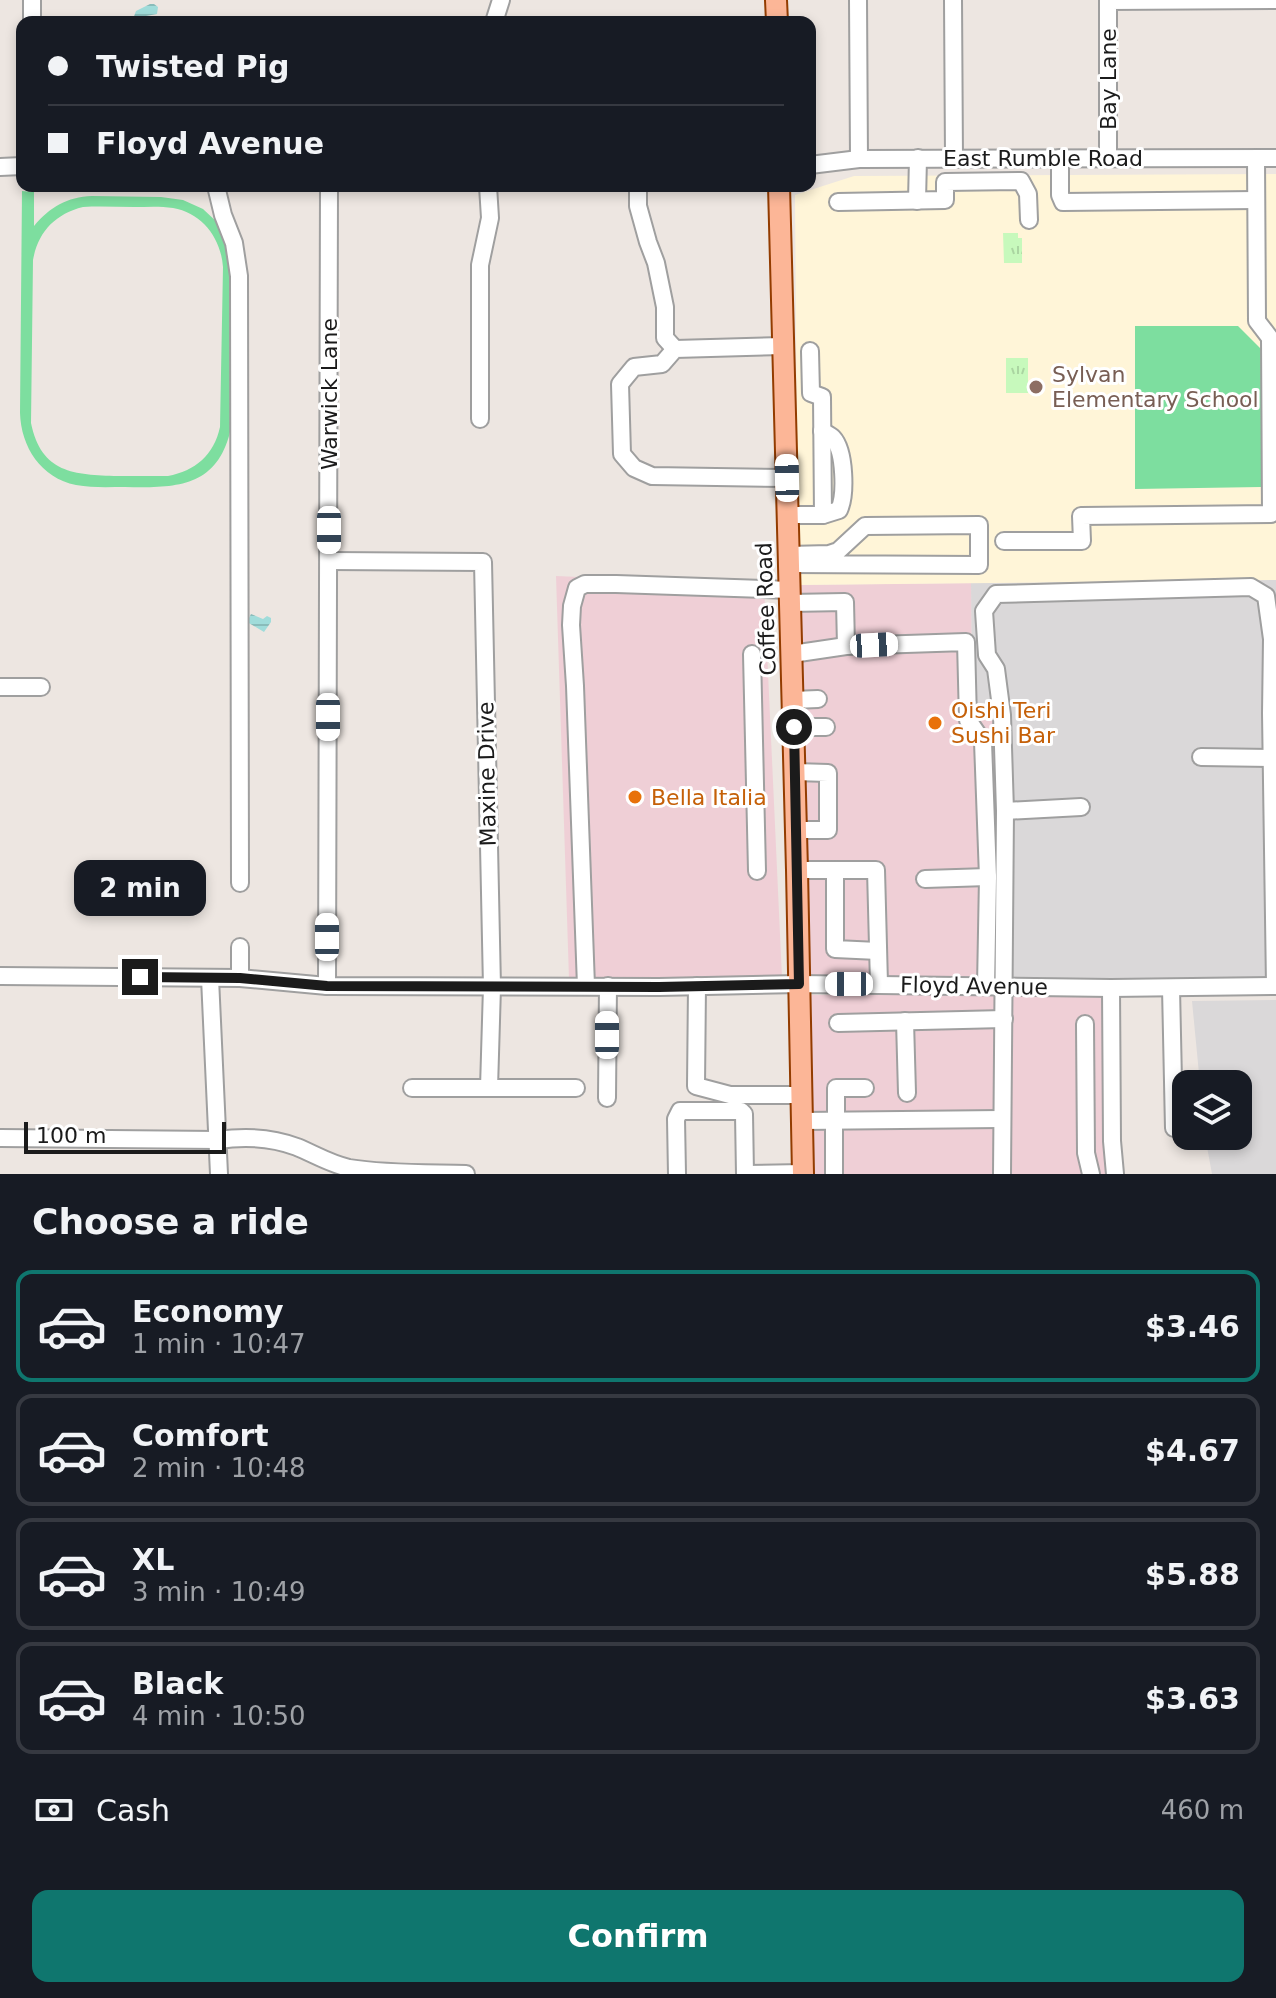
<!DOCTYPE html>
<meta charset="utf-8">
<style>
:root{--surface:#171b24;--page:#20242c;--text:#f1f3f6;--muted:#9ea1a6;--line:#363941;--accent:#0f766e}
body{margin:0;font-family:"DejaVu Sans",sans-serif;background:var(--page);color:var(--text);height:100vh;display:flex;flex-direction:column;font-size:30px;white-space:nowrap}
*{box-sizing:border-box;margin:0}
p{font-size:26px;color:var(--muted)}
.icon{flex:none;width:44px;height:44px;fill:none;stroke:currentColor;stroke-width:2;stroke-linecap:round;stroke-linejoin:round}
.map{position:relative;height:1174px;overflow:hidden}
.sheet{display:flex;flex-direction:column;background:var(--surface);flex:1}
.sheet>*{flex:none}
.top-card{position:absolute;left:16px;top:16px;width:800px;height:176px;border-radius:16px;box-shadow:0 4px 12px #0003;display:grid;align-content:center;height:176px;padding:0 32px;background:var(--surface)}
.fabs{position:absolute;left:1172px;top:1070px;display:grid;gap:16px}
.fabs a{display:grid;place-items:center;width:80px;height:80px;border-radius:16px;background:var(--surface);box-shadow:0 4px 12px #0003;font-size:40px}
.scale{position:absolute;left:24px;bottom:20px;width:202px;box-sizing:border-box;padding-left:8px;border:4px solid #1b1b1b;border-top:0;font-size:22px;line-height:28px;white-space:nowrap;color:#1b1b1b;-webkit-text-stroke:6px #fff;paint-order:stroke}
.end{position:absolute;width:36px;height:36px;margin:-18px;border:10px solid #1b1b1b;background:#fff;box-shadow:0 0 0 4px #fff}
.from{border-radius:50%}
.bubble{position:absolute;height:56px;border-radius:16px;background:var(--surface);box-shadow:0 4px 12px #0003;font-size:26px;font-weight:700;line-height:56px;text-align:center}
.car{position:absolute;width:24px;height:48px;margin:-24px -12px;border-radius:10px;box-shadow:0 0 6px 2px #0007;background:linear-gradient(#fff 24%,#345 0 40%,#fff 0 76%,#345 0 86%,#fff 0)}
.top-card b{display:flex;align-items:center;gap:28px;height:76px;font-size:30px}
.top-card b+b{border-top:2px solid var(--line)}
.top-card i{width:20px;height:20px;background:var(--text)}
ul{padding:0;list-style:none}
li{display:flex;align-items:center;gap:24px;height:112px;margin:0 16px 12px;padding:0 16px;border:4px solid var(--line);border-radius:16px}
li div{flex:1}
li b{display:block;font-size:30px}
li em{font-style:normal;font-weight:700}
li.active{border-color:var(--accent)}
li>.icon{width:72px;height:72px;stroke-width:1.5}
h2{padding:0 32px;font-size:36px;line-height:96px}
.pay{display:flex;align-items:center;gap:20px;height:88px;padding:0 32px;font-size:30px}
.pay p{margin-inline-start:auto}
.cta{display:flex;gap:16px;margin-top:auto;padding:16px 32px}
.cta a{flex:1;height:92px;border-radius:16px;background:var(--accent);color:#fff;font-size:32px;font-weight:700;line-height:92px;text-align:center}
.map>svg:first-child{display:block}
.residential{fill:#dad8d9}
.commercial{fill:#efcfd6}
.education{fill:#fff5d8}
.park{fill:url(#park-tufts)}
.pitch{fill:#7dde9f;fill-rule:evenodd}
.water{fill:url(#water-rules)}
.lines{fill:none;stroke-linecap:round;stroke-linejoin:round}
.minor-casing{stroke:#9f9f9f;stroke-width:20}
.major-casing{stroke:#933c00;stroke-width:24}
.minor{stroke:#fff;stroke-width:16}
.major{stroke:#fcb697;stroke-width:20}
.route{stroke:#1b1b1b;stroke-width:10}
.education-dot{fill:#8d6e63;stroke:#fff;stroke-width:3}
.food-dot{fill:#e8710a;stroke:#fff;stroke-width:3}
.labels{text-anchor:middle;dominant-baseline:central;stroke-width:6;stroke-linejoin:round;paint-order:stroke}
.street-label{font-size:22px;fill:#1b1b1b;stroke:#fff}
.education-label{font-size:22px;fill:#785e54;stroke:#fff;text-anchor:start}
.food-label{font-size:22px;fill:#c56008;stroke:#fff;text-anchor:start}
</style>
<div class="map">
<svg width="1276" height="1174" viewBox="0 0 1276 1174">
<defs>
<pattern id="park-tufts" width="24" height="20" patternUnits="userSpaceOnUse" patternTransform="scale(2)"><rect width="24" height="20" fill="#c7f9bc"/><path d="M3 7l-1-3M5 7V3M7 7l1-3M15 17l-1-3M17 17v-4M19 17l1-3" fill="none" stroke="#aad5a1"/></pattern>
<pattern id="water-rules" width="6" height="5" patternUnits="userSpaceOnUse" patternTransform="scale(2)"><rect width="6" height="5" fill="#a0dcda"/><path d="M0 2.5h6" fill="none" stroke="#89bcba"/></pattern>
</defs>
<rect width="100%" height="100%" fill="#ede6e1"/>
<g class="residential">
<polygon points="1276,580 1276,978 996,978 995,718 972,718 971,583"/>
<polygon points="1276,1000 1276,1174 1212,1174 1205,1136 1238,1136 1238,1084 1200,1084 1192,1001"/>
</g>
<g class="commercial">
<polygon points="556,576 764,585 782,978 569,979"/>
<polygon points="971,583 972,717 995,718 996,978 809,977 798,585"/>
<polygon points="1104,993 1111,1174 809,1174 805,995"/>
</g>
<polygon class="education" points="1276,174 1276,580 798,585 795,195 854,176"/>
<g class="park">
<polygon points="1003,233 1018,233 1018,238 1022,238 1022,263 1004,263"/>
<rect x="1006" y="358" width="22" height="35"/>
</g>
<g class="pitch">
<path d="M22,191L34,192V226C50,207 67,197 92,196L161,197L183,200L203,209L219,224L233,255L231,428C218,488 176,488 125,487C109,487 92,488 76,485C41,478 21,447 20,413ZM83,207C100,206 117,207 134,207C147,207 160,206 173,208C202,213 221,238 223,267L220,427C214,455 195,471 168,476C151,476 135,476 118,476C74,475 41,473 31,423L33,260C38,232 55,214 83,207Z"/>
<polygon points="1135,326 1238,326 1263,351 1261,487 1135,489"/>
</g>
<g class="water">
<polygon points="150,4 154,4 158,7 157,14 146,16 138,21 133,19 136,11"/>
<polygon points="251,614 263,619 267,616 271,618 271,622 264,632 247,622"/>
</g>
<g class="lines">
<g class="minor-casing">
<g id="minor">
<polyline points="32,0 32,22"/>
<polyline points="858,0 859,159"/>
<polyline points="953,0 954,158"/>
<polyline points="494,22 501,0"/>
<polyline points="1060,158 1060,195 1063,202 1256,200"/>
<polyline points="1108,158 1108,1 1276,0"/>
<polyline points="810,165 859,159 1276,158"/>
<polyline points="0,167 22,166"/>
<polyline points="216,186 223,215 234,243 239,276 240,883"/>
<polyline points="638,186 638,206 648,242 656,263 665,307 665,338 675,349"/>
<polyline points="917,201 918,158"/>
<polyline points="838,202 945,200 945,182 1021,181 1028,194 1029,220"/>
<polyline points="783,346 675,349 662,364 634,367 620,384 622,454 634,468 652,476 787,478"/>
<polyline points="810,351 811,393 822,397 823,515"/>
<polyline points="480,419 480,265 490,218 488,186"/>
<path d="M788,515H823L839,510C846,495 845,451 833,438C830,435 825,433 822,431"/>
<polyline points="1004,541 1082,541 1081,516 1271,514 1270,338 1257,321 1256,158"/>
<polyline points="789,555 829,554 838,551 865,526 979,525 979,565 789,564"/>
<polyline points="329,561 483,562 492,987 489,1088"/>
<polyline points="790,603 845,602 846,646"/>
<polyline points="752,654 757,871"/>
<polyline points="792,654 846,646 966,642 968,720 983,742 988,877 986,986"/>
<polyline points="0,687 41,687"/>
<polyline points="793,700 818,699"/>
<polyline points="794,727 826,727"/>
<polyline points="1201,757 1271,758"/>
<polyline points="795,772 828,773 828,830 796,830"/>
<polyline points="1005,811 1081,807"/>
<polyline points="797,870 876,870 879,984"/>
<polyline points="835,870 835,949 878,951"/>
<polyline points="925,879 988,877"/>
<polyline points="240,947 240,978"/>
<polyline points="0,976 240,978 327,986 659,987 799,984 1111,988 1276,986"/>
<polyline points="210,978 219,1174"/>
<polyline points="327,986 329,186"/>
<polyline points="586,986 575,686 571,625 572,606 577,588 585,584 616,584 790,590"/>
<polyline points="697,986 696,1086 730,1095 802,1095"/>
<polyline points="1111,988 1112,1141 1115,1174"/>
<polyline points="1171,988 1174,1128"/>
<polyline points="905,1021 907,1093"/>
<polyline points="838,1023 1004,1019"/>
<polyline points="1085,1024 1086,1153 1091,1174"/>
<polyline points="412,1088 576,1088"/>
<polyline points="607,1098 608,986"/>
<polyline points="802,1121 1001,1119"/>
<polyline points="834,1121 834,1174"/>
<polyline points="836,1121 836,1088 865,1088"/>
<path d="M0,1138L218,1140C246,1136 271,1137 297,1147C314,1154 330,1164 349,1168C386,1174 428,1173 466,1174"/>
<polyline points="677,1174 676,1119 680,1111 741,1111 744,1114 745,1174"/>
<polyline points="745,1174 803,1173"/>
<polyline points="1002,1174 1005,811 1002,715 996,669 987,655 984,611 996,594 1251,587 1266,596 1272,639 1271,713 1275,986"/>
</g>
</g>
<g class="major-casing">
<g id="major">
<polyline points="776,0 777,22"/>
<polyline points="779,186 797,870 803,1174"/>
</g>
</g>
<use href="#minor" class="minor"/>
<use href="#major" class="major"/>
</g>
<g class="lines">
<polyline class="route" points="140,977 240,978 327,986 659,987 799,984 794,727"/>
</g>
<circle class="education-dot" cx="1036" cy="387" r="8"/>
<g class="food-dot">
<circle cx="935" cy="723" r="8"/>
<circle cx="635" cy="797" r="8"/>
</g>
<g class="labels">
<g class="street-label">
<text transform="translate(1108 79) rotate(-90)">Bay Lane</text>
<text x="1043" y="158">East Rumble Road</text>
<text transform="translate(329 394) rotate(-90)">Warwick Lane</text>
<text transform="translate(766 609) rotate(-92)">Coffee Road</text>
<text transform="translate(487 774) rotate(-91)">Maxine Drive</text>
<text transform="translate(974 986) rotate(1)">Floyd Avenue</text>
</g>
<g class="education-label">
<text x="1052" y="374">Sylvan<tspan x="1052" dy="25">Elementary School</tspan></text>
</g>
<g class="food-label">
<text x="951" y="710">Oishi Teri<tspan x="951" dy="25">Sushi Bar</tspan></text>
<text x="651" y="797">Bella Italia</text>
</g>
</g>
</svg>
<div class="fabs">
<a><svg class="icon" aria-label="layers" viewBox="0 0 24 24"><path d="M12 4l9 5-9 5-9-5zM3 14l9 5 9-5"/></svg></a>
</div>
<div class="scale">100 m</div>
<i class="end from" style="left:794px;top:727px"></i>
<i class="end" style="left:140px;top:977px"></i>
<div class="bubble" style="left:74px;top:860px;width:132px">2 min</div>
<i class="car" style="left:787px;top:478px;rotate:359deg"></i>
<i class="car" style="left:329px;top:530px;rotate:180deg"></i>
<i class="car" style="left:874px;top:645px;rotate:87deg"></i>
<i class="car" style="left:328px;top:717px;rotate:180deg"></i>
<i class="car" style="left:327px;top:937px;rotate:0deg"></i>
<i class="car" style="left:849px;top:984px;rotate:270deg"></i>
<i class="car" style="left:607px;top:1035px;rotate:0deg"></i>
<div class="top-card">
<b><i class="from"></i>Twisted Pig</b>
<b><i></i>Floyd Avenue</b>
</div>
</div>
<section class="sheet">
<h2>Choose a ride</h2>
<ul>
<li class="active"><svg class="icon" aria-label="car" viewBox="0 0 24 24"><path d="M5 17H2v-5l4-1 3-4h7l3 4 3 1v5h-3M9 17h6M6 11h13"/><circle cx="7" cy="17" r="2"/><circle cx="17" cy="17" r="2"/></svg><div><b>Economy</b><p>1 min · 10:47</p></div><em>$3.46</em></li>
<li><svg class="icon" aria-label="car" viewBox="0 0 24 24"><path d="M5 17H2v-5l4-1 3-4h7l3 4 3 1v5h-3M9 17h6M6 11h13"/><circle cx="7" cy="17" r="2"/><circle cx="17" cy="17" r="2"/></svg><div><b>Comfort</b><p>2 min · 10:48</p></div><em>$4.67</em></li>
<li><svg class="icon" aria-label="car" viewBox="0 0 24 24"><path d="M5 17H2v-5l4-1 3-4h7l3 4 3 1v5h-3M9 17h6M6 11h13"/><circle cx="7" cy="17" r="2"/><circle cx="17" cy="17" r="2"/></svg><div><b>XL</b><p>3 min · 10:49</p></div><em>$5.88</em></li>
<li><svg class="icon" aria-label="car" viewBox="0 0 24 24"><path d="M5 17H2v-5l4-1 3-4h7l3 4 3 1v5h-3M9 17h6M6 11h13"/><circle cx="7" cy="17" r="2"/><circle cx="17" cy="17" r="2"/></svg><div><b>Black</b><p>4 min · 10:50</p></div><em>$3.63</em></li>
</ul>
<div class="pay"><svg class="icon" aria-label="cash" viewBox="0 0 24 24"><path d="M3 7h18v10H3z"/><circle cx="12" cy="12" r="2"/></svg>Cash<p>460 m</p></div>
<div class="cta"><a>Confirm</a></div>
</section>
